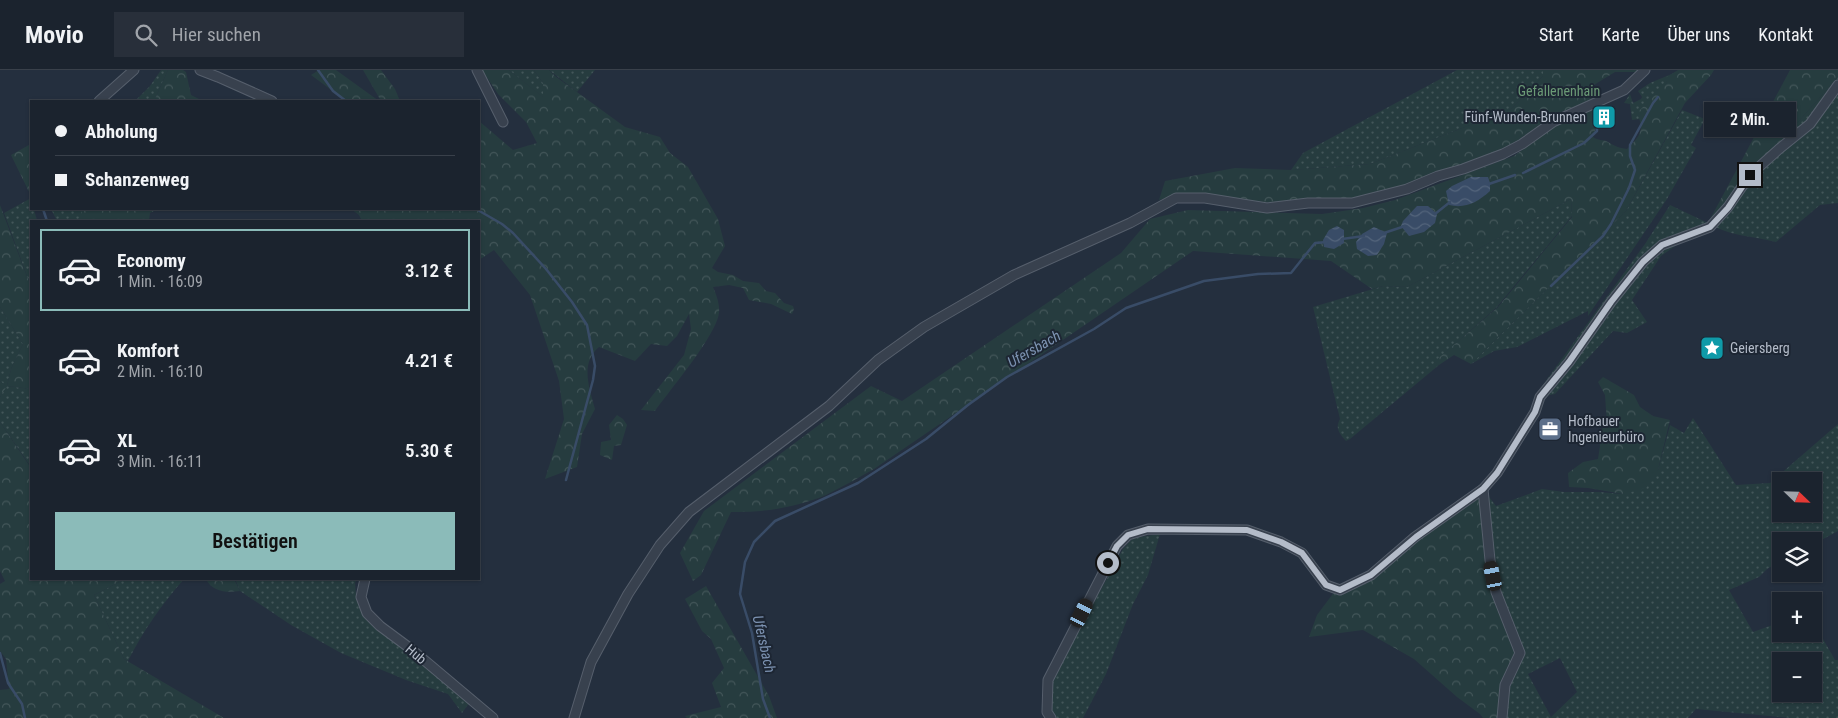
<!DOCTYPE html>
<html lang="de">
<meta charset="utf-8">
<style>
:root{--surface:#1b232e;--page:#282f3a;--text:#f1f3f6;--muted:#a0a4aa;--line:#39404a;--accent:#8bbbb9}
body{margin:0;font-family:"Roboto Condensed",sans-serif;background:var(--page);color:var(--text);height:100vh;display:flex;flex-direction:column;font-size:19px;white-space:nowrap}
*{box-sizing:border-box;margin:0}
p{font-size:16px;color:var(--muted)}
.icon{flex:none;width:28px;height:28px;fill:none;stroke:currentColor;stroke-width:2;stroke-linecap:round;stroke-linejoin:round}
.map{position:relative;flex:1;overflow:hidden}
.drawer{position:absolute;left:30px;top:150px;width:450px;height:360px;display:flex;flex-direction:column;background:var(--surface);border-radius:0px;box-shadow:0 1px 4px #0004,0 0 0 1px var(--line)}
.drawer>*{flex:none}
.top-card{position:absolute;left:30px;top:30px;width:450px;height:110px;border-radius:0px;box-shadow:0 1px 4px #0004,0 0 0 1px var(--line);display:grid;align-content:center;height:110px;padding:0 25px;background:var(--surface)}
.needle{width:32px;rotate:113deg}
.tools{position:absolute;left:1772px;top:402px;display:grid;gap:10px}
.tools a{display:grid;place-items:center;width:50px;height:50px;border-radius:0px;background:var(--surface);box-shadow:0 1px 4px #0004,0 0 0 1px var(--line);font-size:25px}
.end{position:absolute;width:22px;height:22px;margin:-11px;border:6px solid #b4bcc9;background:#111;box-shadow:0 0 0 2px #111}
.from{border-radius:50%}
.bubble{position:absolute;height:35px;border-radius:0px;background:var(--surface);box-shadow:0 1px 4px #0004,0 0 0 1px var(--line);font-size:16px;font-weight:600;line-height:35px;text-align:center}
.car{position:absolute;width:15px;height:30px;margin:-15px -8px;border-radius:6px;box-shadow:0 0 4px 1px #0007;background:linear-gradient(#222 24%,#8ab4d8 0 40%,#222 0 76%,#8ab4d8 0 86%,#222 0)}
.top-card b{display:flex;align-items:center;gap:18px;height:48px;font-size:19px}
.top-card b+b{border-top:1px solid var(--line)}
.top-card i{width:12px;height:12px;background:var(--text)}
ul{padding:9px 0 0;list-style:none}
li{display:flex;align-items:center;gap:15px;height:82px;margin:0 10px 8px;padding:0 15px;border:2px solid transparent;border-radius:0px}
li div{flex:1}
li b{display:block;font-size:19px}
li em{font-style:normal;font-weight:600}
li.selected{border-color:var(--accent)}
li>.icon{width:45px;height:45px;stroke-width:1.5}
.cta{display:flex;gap:10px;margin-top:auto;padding:10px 25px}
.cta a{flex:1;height:58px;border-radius:0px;background:var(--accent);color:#111;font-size:20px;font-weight:600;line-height:58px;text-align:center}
header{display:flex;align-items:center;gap:30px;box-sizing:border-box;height:70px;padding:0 25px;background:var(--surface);border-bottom:1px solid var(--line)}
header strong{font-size:24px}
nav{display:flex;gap:28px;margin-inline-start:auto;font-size:18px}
.search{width:350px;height:45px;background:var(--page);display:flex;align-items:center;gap:12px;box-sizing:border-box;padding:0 18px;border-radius:0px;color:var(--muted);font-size:19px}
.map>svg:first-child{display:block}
.grass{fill:url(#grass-dots);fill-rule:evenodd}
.forest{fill:url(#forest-crowns)}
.water{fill:url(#water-waves)}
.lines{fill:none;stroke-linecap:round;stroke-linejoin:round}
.stream{stroke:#394c67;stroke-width:2.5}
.minor-casing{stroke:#565f6c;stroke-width:11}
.minor{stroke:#38414e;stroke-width:9}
.route{stroke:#b4bcc9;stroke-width:6}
.labels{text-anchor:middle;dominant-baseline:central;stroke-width:4;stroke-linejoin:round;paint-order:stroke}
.park-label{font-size:14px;fill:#6b9a76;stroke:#1d2633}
.poi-label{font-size:14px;fill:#b4bcc9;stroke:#1d2633;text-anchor:start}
.street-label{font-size:14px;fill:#b4bcc9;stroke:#1d2633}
.water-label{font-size:15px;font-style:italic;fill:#7c92b1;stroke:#1d2633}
</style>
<header>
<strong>Movio</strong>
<div class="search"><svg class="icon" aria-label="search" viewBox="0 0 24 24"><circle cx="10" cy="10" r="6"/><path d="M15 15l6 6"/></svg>Hier suchen</div>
<nav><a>Start</a><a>Karte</a><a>Über uns</a><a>Kontakt</a></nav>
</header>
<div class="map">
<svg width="1838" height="648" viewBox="0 0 1838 648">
<defs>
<pattern id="grass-dots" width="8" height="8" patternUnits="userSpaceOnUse" patternTransform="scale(1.25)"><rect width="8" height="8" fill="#263c3f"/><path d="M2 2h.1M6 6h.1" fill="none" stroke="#435659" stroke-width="1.8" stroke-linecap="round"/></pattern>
<pattern id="forest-crowns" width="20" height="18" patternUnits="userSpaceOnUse" patternTransform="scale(1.25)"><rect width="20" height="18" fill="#263c3f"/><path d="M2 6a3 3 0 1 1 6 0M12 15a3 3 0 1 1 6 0" fill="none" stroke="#435659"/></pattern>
<pattern id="water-waves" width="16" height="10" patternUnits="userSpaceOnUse" patternTransform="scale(1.25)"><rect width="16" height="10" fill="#394c67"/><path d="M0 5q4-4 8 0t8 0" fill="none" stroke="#53647b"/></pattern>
</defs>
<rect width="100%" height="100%" fill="#242f3e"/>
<g class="grass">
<polygon points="161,0 168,0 154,31 135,31 150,16"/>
<polygon points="509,0 534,0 543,13 544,28"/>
<polygon points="549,0 595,0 577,22"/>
<polygon points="1457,0 1543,0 1543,6 1511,39 1370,94 1291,100 1303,83"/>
<polygon points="1674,3 1666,8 1667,13 1640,49 1632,50 1630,34 1624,33 1630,24 1633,33 1641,29 1642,27 1638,21 1650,13"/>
<path d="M1838,7V133L1820,135L1776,172C1753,166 1728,166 1708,153L1661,186L1632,230L1647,252L1627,263L1613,261L1555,324L1540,327V319L1645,174L1670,135L1708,153Z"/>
<polygon points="1682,40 1705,49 1691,75 1696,78 1667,129 1588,246 1588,241 1517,277 1494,281 1471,294 1626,141"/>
<polygon points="31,128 31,139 34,139 37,151 31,151 31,217 4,143"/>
<path d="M1571,129L1572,146L1497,237L1435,292L1439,295L1350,369L1346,371C1339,363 1335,358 1340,349L1313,237L1383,216L1407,217Z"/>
<polygon points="51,139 82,139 82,151 57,151"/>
<polygon points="0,237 23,274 11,299 7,316 31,319 31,397 0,352 0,327 6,316 0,311"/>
<path d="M1693,348L1736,415L1770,413L1838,354V461L1814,474V471H1781V491L1767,499L1759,507L1729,520L1753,562L1781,552V564H1814V553L1835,590H1838V648H1791L1696,639L1688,648H1502L1496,522L1483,419L1496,436L1542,419L1564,422H1599L1623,424L1658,400L1670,355L1684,363ZM1781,411H1814V444H1781ZM1560,588L1577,622L1551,647L1528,604ZM1781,591H1814V624H1781Z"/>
<polygon points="1160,464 1148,505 1133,534 1106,604 1083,648 1056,648 1051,642 1052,614 1069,578 1123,479 1133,468"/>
<path d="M125,509H184C162,534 143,561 128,591L124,589L94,525Z"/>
<polygon points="235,509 357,509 355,513 356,525 362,543 379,559 470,632 462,643 448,624 406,610 341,583 291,555 240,521"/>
</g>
<g class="forest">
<polygon points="168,0 183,0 186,2 191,25 203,31 154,31"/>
<polygon points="319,0 336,0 379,31 344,31 342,28 311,5"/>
<polygon points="363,0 381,0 395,19 400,31 381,31"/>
<path d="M482,0H509L543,27V13L534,0H549L555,6L625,57L660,67L670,83L688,97L718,149L725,176L712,198L718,202L733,205L743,211L759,213L766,221L775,223L784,233L793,236L794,239L792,244L771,234L749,230L743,218L729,215L713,217C716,224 720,234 719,243C716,266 670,320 655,341L641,340L684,285L691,259L689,244L677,266L667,276L651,274L635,291L599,277C580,293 589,317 595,339L582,364L577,397L545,409L564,349L559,311L530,225L494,180L479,190V151H362L359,145L351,139H479V51L513,80L537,73L526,52L498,24Z"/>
<polygon points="1543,0 1638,0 1637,2 1615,2 1589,18 1597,30 1561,42 1507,78 1419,111 1364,128 1276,133 1180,125 1159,130 1165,111 1235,98 1291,100 1370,94 1511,39 1543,6"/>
<path d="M1678,0H1714L1711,5L1685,33L1626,141L1471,294L1454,285L1439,295L1434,292L1498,237L1572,147L1571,129L1407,217L1383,216L1372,219L1331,191L1193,181L874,399C858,408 842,417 826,425C797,437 763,443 731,442L701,505L693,511L680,483L704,441L871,316L902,331L1121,183L1150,149L1188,140L1322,144L1363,138L1395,130L1514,86L1555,55L1600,36L1601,44L1593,67C1598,71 1603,69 1608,72C1615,76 1619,78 1627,79C1640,66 1645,61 1637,43L1667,13L1665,8Z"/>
<polygon points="1790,0 1838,0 1838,7 1708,153"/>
<polygon points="29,75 31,126 11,85"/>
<polygon points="0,135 31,217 31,319 7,316 0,327 0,311 7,316 11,299 23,274 0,237"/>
<polygon points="82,139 158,139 150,143 149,151 82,151"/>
<polygon points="1603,307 1634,325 1640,337 1653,346 1670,350 1658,400 1646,418 1623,424 1588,418 1569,417 1568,403 1583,392 1598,389 1600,376 1598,363 1607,354 1605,325 1598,312"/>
<polygon points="617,345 623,349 627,355 621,375 614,376 612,390 600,385 601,372 611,370 609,355"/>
<polygon points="0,352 31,398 31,509 125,509 94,525 124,589 224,648 0,648 0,620 9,619 6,589 0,581 0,514 5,511 0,501"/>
<polygon points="1482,419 1489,489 1517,583 1501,648 1483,648 1480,644 1457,627 1414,589 1363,560 1309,567 1317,545 1335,521 1371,505"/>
<path d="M206,509H234L240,521C227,523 212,522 206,509Z"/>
<polygon points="706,516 769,626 777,648 687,648 685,646 721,637 712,613 724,598 711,569 702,561 685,529"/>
</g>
<g class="water">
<path d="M1471,107H1488L1490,113V121C1478,132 1465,139 1449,135L1446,121L1452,116Z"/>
<polygon points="1417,136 1428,136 1437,144 1435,153 1424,162 1409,166 1401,156 1403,151"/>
<polygon points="1337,156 1344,160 1344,173 1334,179 1324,177 1323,170 1329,160"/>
<polygon points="1374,157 1387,163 1384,174 1377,185 1368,186 1357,179 1356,172 1362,164"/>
</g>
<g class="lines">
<g class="stream">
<polyline points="318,0 333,21 346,31"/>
<polyline points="1523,103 1584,73 1597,61 1597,41"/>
<polyline points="1489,114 1515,105"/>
<polyline points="43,139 47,151"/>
<polyline points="476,139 502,154 513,163 546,199 572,232 587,255 595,296 593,310 566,410"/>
<polyline points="1435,144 1450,132"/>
<polyline points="1384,163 1405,156"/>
<polyline points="1342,169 1364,166"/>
<polyline points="1551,216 1603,166 1611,154 1629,118 1635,100 1630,86 1630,75 1653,33 1658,27"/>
<polyline points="0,583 8,613 22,634 25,648"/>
<polyline points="770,648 763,629 752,563 740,524 745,492 754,472 775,451 858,413 926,369 968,335 1007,307 1094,259 1126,238 1204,211 1258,204 1291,203 1315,173 1327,172"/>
</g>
<g class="minor-casing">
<g id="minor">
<polyline points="200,0 218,7 272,31"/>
<polyline points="477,0 503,52"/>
<polyline points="99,31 134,0"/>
<polyline points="1483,419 1490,490 1496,522 1520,583 1505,615 1502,648"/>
<polyline points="365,509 361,527 367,543 380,556 411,579 493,648"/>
<polyline points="574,648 591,592 628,524 660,475 689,442 829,336 878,290 924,257 1014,205 1130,153 1176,128 1205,128 1267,138 1308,133 1352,133 1407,119 1438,106 1463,99 1503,84 1522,74 1553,52 1624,20 1645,0"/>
<polyline points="1051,648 1047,642 1048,610 1117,476 1128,465 1148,459 1247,460 1281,472 1302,483 1326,515 1340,520 1371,505 1415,467 1483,419 1497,403 1535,342 1540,327 1569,292 1611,232 1643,192 1662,175 1710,157 1728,137 1750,105 1779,79 1810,54 1838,15"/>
</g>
</g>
<use href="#minor" class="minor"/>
</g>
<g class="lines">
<polyline class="route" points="1108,493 1117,476 1128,465 1148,459 1247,460 1281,472 1302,483 1326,515 1340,520 1371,505 1416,467 1483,419 1497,403 1535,342 1540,327 1569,292 1611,232 1643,192 1662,175 1710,157 1728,138 1750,105"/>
</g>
<defs>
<g id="building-square" transform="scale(1.25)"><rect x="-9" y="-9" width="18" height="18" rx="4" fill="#0f9aa8" stroke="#1d2633"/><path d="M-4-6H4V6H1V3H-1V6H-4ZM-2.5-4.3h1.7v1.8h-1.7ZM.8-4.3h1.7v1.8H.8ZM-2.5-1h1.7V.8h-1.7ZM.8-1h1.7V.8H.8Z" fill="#fff"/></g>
<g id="sight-square" transform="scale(1.25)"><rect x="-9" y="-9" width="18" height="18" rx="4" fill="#0f9aa8" stroke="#1d2633"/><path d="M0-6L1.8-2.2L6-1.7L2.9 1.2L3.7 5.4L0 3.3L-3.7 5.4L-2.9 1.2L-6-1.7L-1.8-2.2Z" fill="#fff"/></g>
<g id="office-square" transform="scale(1.25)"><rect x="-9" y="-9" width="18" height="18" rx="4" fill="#5c6f8a" stroke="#1d2633"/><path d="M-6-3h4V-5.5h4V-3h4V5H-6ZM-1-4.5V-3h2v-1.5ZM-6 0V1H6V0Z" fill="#fff"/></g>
</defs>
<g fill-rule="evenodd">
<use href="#building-square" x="1604" y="47"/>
<use href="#sight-square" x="1712" y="278"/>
<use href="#office-square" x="1550" y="359"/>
</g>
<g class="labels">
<g class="park-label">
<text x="1559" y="21">Gefallenenhain</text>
</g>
<g class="poi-label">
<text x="1586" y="47" text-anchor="end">Fünf-Wunden-Brunnen</text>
<text x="1730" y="278">Geiersberg</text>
<text x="1568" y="351">Hofbauer<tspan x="1568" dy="16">Ingenieurbüro</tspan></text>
</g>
<g class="street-label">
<text transform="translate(416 584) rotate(40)">Hub</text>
</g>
<g class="water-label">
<text transform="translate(1034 279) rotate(-30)">Ufersbach</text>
<text transform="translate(764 574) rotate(77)">Ufersbach</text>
</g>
</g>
</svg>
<div class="tools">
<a><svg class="needle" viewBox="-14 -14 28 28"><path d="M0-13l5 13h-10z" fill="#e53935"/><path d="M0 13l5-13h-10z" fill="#a0a4aa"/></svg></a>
<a><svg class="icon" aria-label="layers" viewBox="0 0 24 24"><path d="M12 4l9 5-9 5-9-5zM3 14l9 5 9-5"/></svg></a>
<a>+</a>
<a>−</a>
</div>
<i class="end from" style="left:1108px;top:493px"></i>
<i class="end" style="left:1750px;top:105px"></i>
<div class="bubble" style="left:1704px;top:32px;width:92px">2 Min.</div>
<i class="car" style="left:1493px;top:506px;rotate:349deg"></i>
<i class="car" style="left:1082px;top:543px;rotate:27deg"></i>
<div class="top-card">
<b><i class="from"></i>Abholung</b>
<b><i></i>Schanzenweg</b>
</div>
<section class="drawer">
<ul>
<li class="selected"><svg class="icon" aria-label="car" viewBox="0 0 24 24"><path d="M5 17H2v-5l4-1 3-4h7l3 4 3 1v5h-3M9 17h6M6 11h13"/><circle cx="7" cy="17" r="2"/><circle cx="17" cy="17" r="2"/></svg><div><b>Economy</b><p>1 Min. · 16:09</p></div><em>3.12 €</em></li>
<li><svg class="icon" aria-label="car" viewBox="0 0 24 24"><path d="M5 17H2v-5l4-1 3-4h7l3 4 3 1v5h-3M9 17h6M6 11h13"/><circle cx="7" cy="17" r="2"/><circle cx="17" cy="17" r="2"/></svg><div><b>Komfort</b><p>2 Min. · 16:10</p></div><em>4.21 €</em></li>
<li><svg class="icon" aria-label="car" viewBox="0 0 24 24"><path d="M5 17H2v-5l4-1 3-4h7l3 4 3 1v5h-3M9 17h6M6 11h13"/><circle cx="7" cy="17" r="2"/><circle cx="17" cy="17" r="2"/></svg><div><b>XL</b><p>3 Min. · 16:11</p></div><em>5.30 €</em></li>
</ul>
<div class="cta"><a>Bestätigen</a></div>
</section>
</div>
